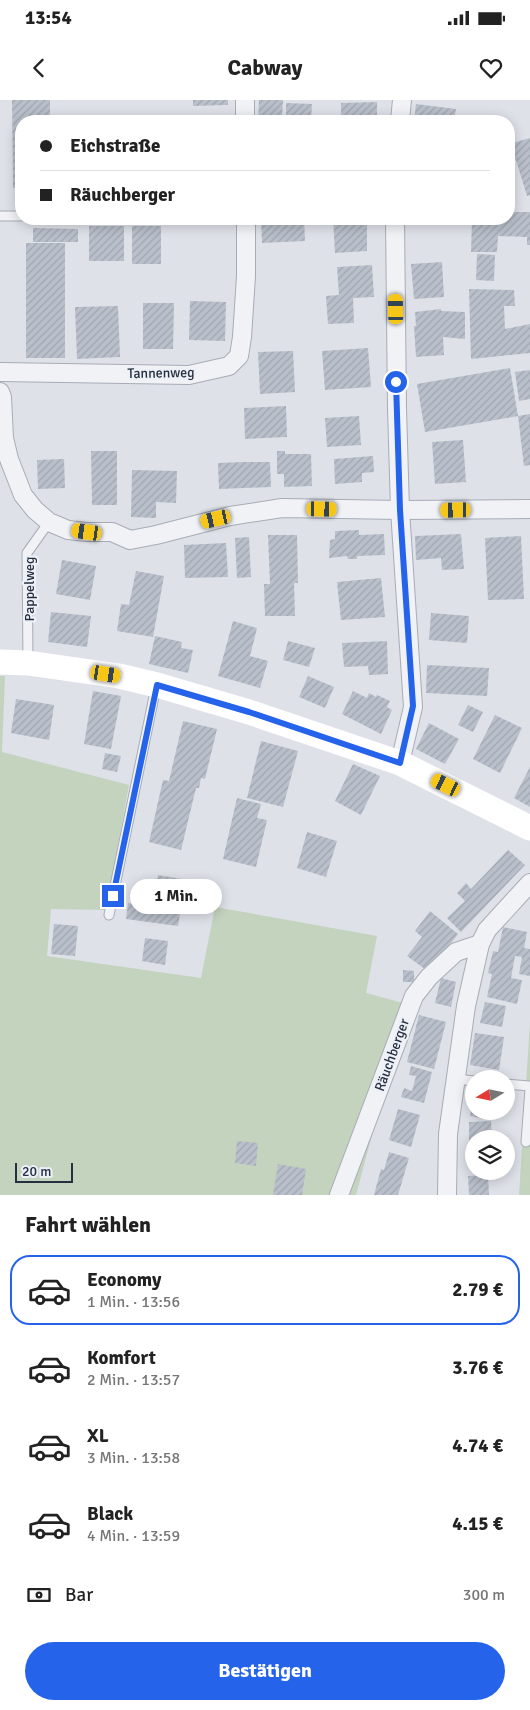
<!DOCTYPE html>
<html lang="de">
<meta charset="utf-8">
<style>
:root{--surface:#fff;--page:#f2f2f2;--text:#222;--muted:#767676;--line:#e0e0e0;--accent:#2563eb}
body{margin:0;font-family:Signika,sans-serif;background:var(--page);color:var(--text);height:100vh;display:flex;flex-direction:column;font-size:19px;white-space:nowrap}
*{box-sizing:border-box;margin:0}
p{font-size:16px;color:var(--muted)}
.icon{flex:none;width:28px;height:28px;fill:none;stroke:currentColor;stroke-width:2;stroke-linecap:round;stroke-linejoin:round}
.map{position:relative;height:1095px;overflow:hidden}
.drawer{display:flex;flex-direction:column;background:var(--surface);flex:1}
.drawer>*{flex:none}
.banner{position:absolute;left:15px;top:15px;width:500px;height:110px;border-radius:20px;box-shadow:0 2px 12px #0003;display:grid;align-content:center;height:110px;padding:0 25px;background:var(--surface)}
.needle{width:32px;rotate:260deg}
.controls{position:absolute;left:465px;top:970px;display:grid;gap:10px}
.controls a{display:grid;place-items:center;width:50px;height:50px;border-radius:50%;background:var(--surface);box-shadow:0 2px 12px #0003;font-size:25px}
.scale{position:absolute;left:15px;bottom:12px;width:58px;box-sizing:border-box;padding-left:5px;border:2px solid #262f40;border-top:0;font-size:14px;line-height:18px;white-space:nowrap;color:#262f40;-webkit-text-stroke:4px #edf0f6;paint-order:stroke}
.end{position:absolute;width:22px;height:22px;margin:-11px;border:6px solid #2563eb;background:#fff;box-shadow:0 0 0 2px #fff}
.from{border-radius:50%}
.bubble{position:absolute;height:35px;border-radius:18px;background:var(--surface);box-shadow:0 2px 12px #0003;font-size:16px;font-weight:700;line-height:35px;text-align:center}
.car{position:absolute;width:15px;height:30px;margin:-15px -8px;border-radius:6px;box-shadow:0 0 4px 1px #0007;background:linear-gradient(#f5c518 24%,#345 0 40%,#f5c518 0 76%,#345 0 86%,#f5c518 0)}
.banner b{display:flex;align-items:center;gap:18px;height:48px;font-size:19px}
.banner b+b{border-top:1px solid var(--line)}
.banner i{width:12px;height:12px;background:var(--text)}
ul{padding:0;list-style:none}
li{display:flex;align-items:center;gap:15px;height:70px;margin:0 10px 8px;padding:0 15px;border:2px solid transparent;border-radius:20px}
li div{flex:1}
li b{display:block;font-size:19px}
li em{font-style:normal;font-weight:700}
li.active{border-color:var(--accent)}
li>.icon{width:45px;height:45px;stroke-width:1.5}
h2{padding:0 25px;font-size:22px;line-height:60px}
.pay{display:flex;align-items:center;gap:12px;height:55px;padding:0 25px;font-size:19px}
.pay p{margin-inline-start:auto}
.primary-button{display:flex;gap:10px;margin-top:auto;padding:10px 25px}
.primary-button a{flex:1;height:58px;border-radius:30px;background:var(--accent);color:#fff;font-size:20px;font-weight:700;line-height:58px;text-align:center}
.status{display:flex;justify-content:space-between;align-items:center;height:35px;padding:0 25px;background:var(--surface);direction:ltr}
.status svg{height:14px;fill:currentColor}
header{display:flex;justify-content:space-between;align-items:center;height:65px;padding:0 25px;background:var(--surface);font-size:22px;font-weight:700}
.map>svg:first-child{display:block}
.grass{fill:#c3d3be}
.building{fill:url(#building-hatch)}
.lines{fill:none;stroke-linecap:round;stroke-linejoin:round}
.lane-casing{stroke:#a7acb6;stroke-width:11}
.street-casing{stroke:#a7acb6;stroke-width:20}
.lane{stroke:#f1f2f6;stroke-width:9}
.street{stroke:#f1f2f6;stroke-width:18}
.secondary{stroke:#fff;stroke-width:25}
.route{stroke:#2563eb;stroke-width:6}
.labels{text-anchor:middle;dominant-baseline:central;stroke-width:4.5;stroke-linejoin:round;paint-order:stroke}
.street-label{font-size:14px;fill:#262f40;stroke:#edf0f6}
</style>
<div class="status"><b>13:54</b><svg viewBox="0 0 49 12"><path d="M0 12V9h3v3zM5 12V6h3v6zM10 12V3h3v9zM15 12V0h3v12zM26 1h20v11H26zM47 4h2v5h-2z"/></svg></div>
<header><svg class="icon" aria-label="back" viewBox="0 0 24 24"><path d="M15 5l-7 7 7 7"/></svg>Cabway<svg class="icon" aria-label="heart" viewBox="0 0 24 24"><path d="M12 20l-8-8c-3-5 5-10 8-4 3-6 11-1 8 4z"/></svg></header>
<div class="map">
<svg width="530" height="1095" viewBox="0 0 530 1095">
<defs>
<pattern id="building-hatch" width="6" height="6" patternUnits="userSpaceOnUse" patternTransform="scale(1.25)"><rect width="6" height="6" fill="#bac0cb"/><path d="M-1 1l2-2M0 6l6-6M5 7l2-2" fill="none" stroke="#a0a5af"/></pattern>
</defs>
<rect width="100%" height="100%" fill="#dee1e8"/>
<g class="grass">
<polygon points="0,576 5,576 2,652 129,685 106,810 51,809 47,856 201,878 215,807 377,836 366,893 407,904 356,1095 0,1095"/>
<polygon points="530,923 530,1095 519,1095 530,922"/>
</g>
<g class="building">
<polygon points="12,0 50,0 50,21 21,21 21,88 13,88"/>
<polygon points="193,0 228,0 228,5 193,6"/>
<polygon points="259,0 283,0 282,21 258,21"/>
<polygon points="377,2 377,21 341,21 341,3"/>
<polygon points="286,3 312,4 311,21 286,21"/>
<polygon points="416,4 456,9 454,21 414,21"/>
<polygon points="530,38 530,95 527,96 516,60 509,63 509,44"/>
<polygon points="509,112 530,112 530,145 527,145 527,137 498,136 497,152 471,152 472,119 509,119"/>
<polygon points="261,119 304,119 305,141 262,143"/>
<polygon points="333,119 367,119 367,151 335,153"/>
<rect x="89" y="126" width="35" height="35"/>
<rect x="132" y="126" width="29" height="38"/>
<polygon points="33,128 78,129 78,142 33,142"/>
<rect x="26" y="143" width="39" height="115"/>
<polygon points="477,154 495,155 494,181 476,180"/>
<polygon points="442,162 444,197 414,199 411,164"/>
<polygon points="372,165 374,197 353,198 354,223 328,224 326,196 339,195 337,167"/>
<polygon points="469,189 514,190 515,206 504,206 505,229 530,224 530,253 471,259"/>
<polygon points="190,201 226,202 225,241 189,240"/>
<polygon points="143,203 174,203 173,249 143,249"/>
<polygon points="118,206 120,257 77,259 75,207"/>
<polygon points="441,209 441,211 465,212 465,239 443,237 444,255 416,257 414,226 416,226 415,212"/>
<polygon points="368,248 371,287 325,290 322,251"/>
<polygon points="293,251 295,292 260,294 258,252"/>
<polygon points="510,268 518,316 425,332 417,284"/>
<polygon points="530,270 530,299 519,301 515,272"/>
<polygon points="286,306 287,337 245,339 244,308"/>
<polygon points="530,314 530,365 524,366 518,316"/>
<polygon points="359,316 361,345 327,347 325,318"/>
<polygon points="463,340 466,382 435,384 432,342"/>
<polygon points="91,351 117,351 117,405 92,405"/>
<polygon points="277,351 285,351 285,354 311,354 312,386 284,387 284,374 277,374"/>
<polygon points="373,356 374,372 362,373 362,382 335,384 334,359"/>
<polygon points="64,359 65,388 38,389 37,360"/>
<polygon points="244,362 270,362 271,387 219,389 218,363"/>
<polygon points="132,370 177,371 176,403 156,402 156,418 131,417"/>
<polygon points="359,430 359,435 384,434 385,455 357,456 357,459 348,459 347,456 329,458 330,440 335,439 335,431"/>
<polygon points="461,434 464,469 442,470 441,458 416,460 415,436"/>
<polygon points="268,435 297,435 298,483 294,483 295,516 265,516 264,484 270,484"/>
<polygon points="521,436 524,499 488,500 485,438"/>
<polygon points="249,437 251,477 237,478 235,438"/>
<polygon points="226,443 228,477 185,478 184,445"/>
<polygon points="62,460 96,466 90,500 56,494"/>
<polygon points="136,471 164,476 153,537 117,531 121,504 129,505"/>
<polygon points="381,478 385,517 341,520 337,482"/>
<polygon points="51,512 91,516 87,547 48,542"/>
<polygon points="431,513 469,516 467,543 429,540"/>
<polygon points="233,521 257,528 250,556 268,561 260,588 218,576"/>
<polygon points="155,536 182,542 181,548 193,550 188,573 149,564"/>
<polygon points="288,541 315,548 309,567 283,560"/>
<polygon points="387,541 388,574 369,575 368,566 344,567 342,543"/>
<polygon points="427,565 489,568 487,596 426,593"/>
<polygon points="308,576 334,587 325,608 299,597"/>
<polygon points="93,591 121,596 111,649 84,644"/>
<polygon points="353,591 367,598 369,593 376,597 377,595 390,601 387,607 392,610 381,634 342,614"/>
<polygon points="16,599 54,605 49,640 11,633"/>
<polygon points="468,605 483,612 473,632 458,625"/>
<polygon points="495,615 522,628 500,673 473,659"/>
<polygon points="183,621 217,629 205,679 201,678 199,688 196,688 181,750 149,742 163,680 169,681"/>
<polygon points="429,623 459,639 445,664 416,649"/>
<polygon points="261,641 298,651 283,707 247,698"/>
<polygon points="105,653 121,656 117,672 102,669"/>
<polygon points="353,664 380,676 361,715 335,701"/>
<polygon points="530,667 530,707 514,698"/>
<polygon points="237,698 261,704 257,718 267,720 256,767 223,759"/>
<polygon points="307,732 337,741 326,777 297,768"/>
<polygon points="508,750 525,765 461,832 447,818 465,801 457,793 466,783 471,789"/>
<polygon points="158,775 182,779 178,801 182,802 178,826 126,819 128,803 152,807"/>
<polygon points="430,811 458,834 429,872 407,856 422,837 415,831"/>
<polygon points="54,824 78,826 75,856 51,854"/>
<polygon points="503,827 527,832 524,848 530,849 530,876 519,874 522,857 515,856 511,878 522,880 517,904 487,897 492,874 488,873 493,851 498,852"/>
<polygon points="145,838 168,841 165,865 142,861"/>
<polygon points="403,870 414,871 414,882 403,882"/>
<polygon points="441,878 456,882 451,907 435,903"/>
<polygon points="485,902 506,906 502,927 480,923"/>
<polygon points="419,915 446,922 434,969 407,962"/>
<polygon points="475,933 504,937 499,970 470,965"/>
<polygon points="411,966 432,972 424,1003 401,997 404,988 412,991 416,976 409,975"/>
<polygon points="473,1000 474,1011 487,1011 485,1019 470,1016"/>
<polygon points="398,1009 420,1015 411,1047 389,1040"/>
<polygon points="491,1021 492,1039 469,1040 469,1022"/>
<polygon points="469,1040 474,1040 474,1066 471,1066"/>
<polygon points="237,1041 258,1043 256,1066 235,1063"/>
<polygon points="389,1052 409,1058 398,1095 374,1095 381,1069 384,1070"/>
<polygon points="278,1064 306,1069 302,1095 273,1095"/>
<polygon points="488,1075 489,1095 469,1095 468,1076"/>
</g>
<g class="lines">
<g class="lane-casing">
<g id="lane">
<polyline points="0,116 21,116"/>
<polyline points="28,562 27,453 49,422"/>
<polyline points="109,815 156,587"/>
<polyline points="456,979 474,981"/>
<polyline points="506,984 530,986"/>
<polyline points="526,1042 530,989"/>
</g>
</g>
<g class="street-casing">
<g id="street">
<polyline points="245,0 245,21"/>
<polyline points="400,21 402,0"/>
<polyline points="395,119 397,308 400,410 413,607 400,663"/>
<polyline points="0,272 189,275 229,266 239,256 242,237 246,176 246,119"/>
<polyline points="0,292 2,297 4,338 9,359 23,395 35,410 49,422 68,430 87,432 112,432 130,440 156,435 230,416 282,408 400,410 530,409"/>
<polyline points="339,1095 414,896 429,877 456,852 480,844"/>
<polyline points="447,1095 448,1034 466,906 480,844 487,830 530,783"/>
</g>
</g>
<use href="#lane" class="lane"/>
<use href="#street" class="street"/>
<polyline class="secondary" points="0,562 28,563 119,576 157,585 249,612 400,663 530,728"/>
</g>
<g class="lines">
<polyline class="route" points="113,796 157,585 249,612 400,663 413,606 400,410 396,282"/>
</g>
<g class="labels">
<g class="street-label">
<text transform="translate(161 273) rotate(-1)">Tannenweg</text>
<text transform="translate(29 489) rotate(-90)">Pappelweg</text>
<text transform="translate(392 955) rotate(-70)">Räuchberger</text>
</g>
</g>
</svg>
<div class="controls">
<a><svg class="needle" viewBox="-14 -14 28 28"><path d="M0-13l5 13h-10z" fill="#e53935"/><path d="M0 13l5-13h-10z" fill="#767676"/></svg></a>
<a><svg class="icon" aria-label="layers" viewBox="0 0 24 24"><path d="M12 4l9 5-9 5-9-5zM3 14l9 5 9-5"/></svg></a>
</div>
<div class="scale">20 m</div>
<i class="end from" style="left:396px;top:282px"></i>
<i class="end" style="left:113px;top:796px"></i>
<div class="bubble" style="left:130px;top:779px;width:92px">1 Min.</div>
<i class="car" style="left:396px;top:209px;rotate:359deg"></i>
<i class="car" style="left:322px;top:409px;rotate:91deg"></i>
<i class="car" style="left:456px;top:410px;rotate:269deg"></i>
<i class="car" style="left:216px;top:419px;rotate:257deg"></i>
<i class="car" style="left:87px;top:432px;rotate:278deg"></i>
<i class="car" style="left:106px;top:574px;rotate:99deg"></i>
<i class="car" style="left:446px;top:685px;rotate:296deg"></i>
<div class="banner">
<b><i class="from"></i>Eichstraße</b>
<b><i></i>Räuchberger</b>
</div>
</div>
<section class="drawer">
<h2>Fahrt wählen</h2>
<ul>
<li class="active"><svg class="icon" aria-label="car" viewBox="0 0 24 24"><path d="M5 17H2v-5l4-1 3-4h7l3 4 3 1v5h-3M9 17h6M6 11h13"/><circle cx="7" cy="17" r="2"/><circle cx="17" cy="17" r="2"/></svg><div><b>Economy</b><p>1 Min. · 13:56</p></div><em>2.79 €</em></li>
<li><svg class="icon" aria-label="car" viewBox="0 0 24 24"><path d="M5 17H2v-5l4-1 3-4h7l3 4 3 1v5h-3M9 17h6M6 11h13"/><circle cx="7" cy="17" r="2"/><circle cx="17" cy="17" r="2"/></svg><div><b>Komfort</b><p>2 Min. · 13:57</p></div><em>3.76 €</em></li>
<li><svg class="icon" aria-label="car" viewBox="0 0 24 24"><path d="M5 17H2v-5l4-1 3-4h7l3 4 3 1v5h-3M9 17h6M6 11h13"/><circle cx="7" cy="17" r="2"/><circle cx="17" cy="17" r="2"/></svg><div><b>XL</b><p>3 Min. · 13:58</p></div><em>4.74 €</em></li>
<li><svg class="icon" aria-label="car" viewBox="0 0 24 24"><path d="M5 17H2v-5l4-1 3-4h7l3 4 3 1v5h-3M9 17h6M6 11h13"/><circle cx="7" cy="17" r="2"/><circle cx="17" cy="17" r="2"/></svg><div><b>Black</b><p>4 Min. · 13:59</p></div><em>4.15 €</em></li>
</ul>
<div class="pay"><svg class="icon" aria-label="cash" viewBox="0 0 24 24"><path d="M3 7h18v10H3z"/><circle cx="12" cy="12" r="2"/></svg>Bar<p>300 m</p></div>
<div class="primary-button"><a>Bestätigen</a></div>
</section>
